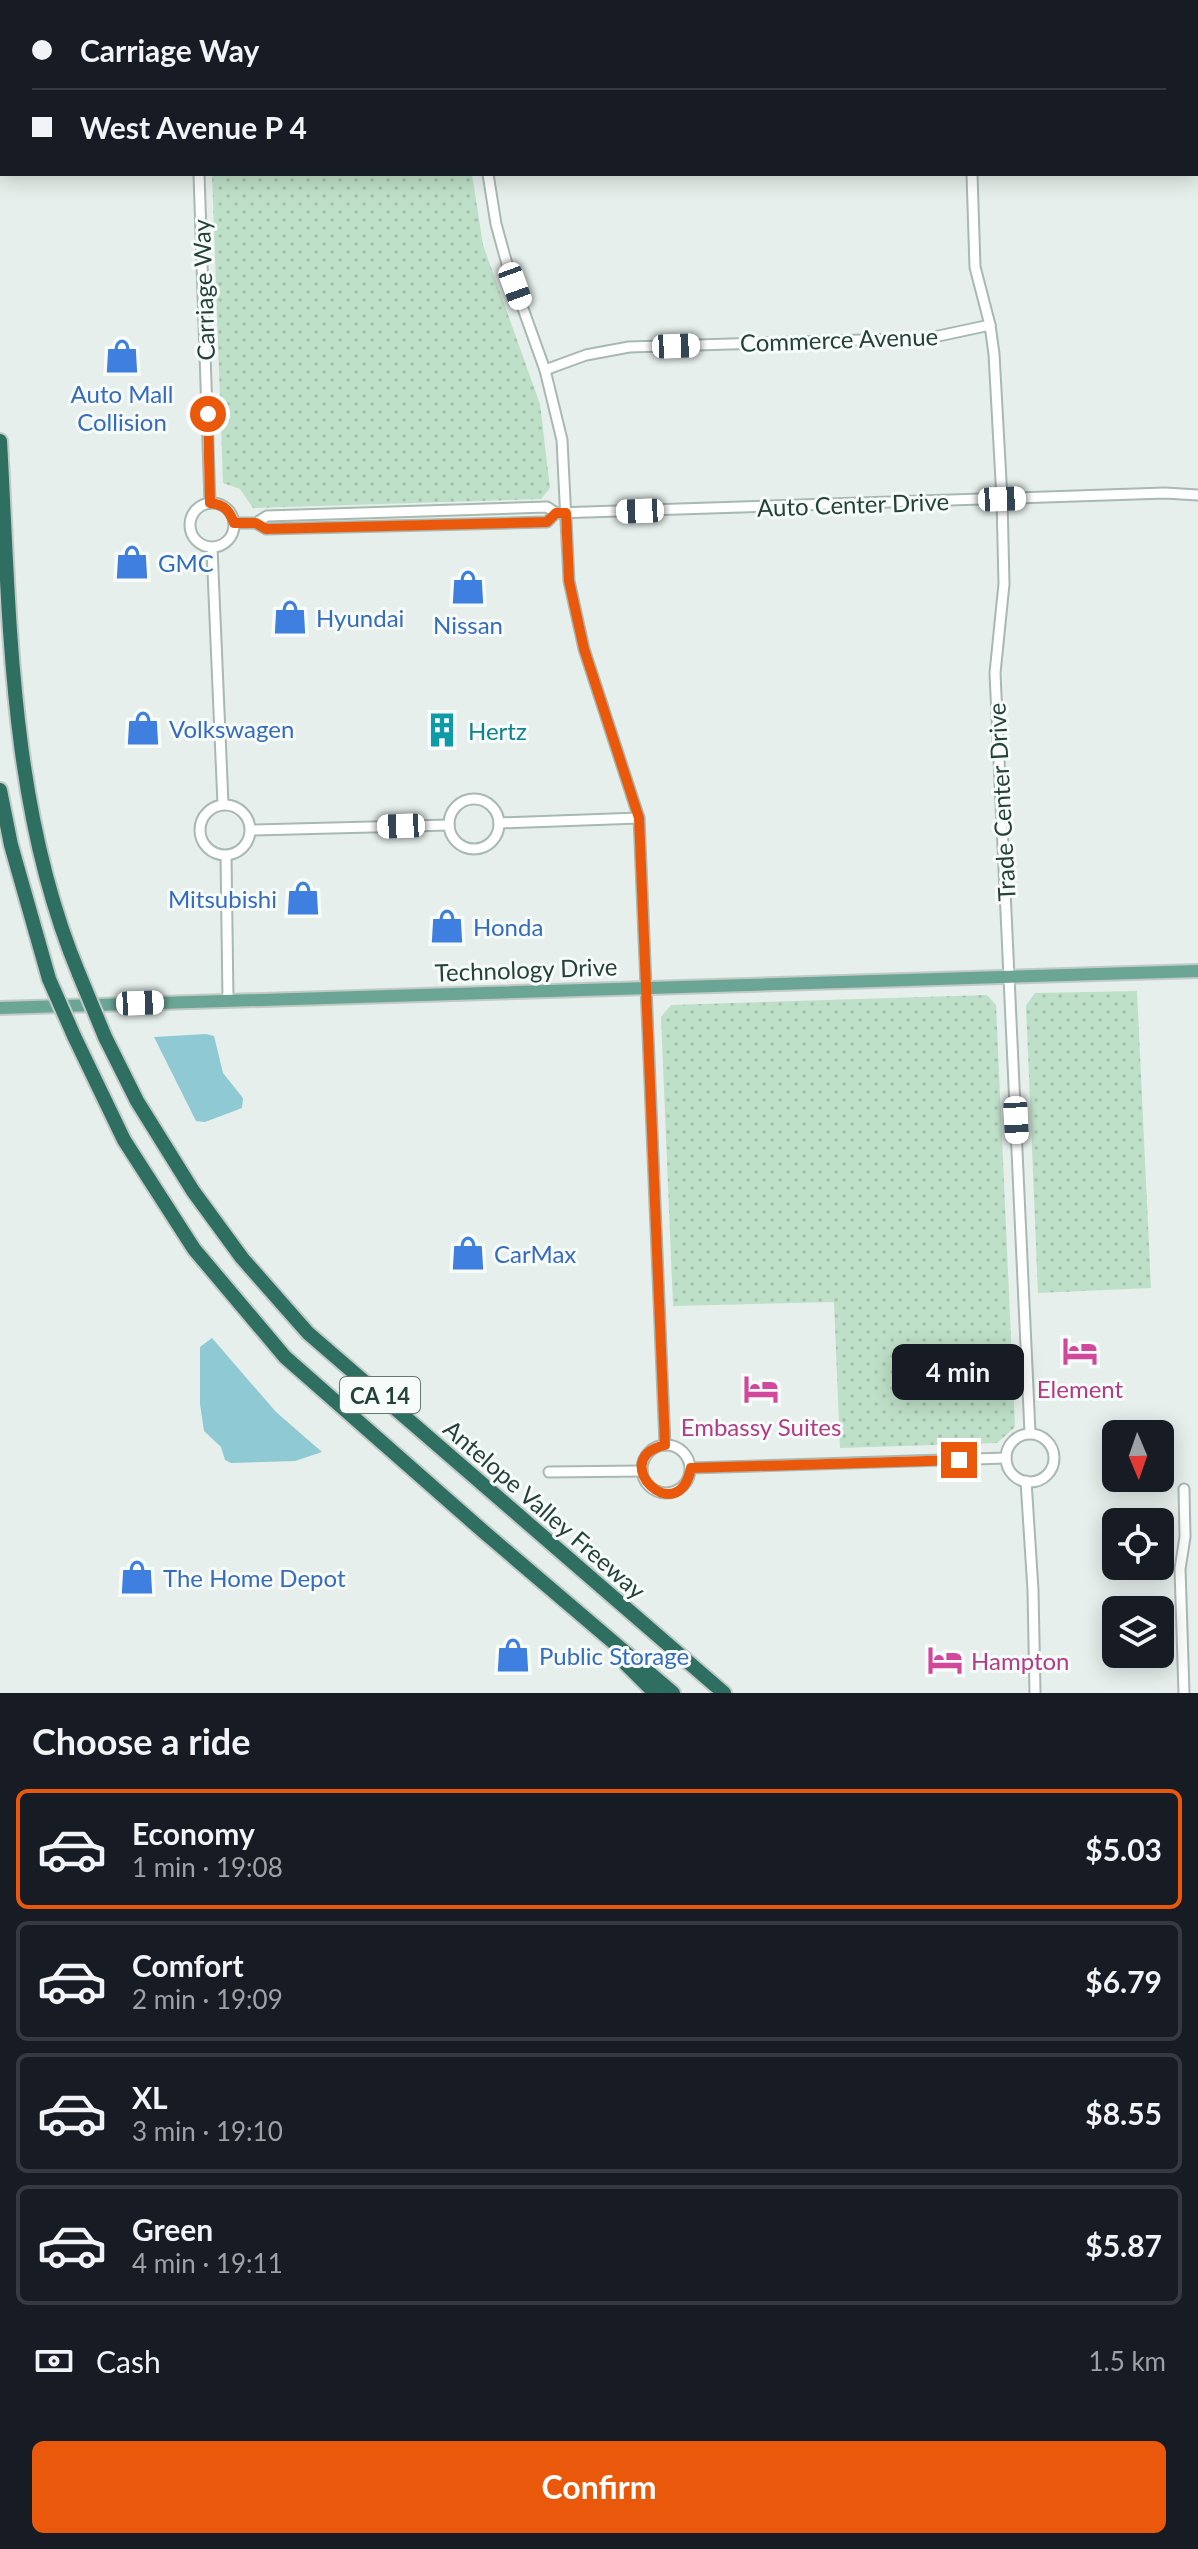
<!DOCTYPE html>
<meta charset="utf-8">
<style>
:root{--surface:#171b24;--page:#242831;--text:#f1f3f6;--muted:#9ea1a6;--line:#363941;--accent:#ea580c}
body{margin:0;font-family:Lato,sans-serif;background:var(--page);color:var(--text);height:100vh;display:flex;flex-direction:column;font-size:30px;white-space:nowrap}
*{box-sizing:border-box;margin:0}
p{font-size:26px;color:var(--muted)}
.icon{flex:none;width:44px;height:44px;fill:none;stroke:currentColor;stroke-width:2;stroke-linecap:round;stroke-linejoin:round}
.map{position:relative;height:1693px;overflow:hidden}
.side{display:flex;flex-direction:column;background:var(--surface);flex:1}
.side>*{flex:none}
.top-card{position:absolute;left:0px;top:0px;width:1198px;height:176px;box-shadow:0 4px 20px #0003;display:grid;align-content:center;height:176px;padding:0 32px;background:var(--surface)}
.needle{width:52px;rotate:178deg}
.fabs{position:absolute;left:1102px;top:1420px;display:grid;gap:16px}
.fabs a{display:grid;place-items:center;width:72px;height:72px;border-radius:12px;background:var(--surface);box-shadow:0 4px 20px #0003;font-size:40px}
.end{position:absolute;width:36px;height:36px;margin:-18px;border:10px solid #ea580c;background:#fff;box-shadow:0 0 0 4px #fff}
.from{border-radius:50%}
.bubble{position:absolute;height:56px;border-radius:12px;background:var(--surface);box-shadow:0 4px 20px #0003;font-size:26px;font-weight:700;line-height:56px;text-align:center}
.car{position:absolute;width:24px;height:48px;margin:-24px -12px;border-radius:10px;box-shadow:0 0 6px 2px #0007;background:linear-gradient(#fff 24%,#345 0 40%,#fff 0 76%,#345 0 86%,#fff 0)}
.top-card b{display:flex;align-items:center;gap:28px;height:76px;font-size:30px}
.top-card b+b{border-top:2px solid var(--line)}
.top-card i{width:20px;height:20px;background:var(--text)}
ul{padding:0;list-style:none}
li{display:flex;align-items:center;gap:24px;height:120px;margin:0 16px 12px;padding:0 16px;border:4px solid var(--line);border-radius:12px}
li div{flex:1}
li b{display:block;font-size:30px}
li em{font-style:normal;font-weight:700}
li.on{border-color:var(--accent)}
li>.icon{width:72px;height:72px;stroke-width:1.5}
h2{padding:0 32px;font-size:36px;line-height:96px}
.pay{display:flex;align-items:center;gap:20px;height:88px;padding:0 32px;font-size:30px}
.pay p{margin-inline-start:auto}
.action{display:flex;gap:16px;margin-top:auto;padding:16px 32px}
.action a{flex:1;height:92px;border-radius:12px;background:var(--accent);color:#fff;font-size:32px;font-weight:700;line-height:92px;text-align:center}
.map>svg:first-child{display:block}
.grass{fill:url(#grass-dots)}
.water{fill:#8ec9d4}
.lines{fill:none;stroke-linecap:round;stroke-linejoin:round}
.minor-casing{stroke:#a8b8b2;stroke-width:13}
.major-casing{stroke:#c2cac8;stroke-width:16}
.highway-casing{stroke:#c2cac8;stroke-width:18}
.minor{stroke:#fff;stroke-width:9}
.major{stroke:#6aa596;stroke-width:12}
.highway{stroke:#2f6f62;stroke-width:14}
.highway-bridge-casing{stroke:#c2cac8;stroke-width:18;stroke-linecap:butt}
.highway-bridge{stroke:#2f6f62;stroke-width:14}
.route{stroke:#ea580c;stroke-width:10}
.labels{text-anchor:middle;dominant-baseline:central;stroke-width:6;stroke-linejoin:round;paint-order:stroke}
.shield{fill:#f7fbf9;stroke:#637a73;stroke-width:2}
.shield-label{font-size:22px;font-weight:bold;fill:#24423a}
.street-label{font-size:24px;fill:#24423a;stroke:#f7fbf9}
.shop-label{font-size:24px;fill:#366cbe;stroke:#f7fbf9;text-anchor:start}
.culture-label{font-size:24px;fill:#0d838f;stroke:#f7fbf9;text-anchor:start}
.hotel-label{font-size:24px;fill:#b23c85;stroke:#f7fbf9}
</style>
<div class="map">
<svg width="1198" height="1693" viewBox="0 0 1198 1693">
<defs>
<pattern id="grass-dots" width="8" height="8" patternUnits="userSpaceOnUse" patternTransform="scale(2)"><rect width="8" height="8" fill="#bfe0c8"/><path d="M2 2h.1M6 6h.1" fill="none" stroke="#a4c1ad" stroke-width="1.8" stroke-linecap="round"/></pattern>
</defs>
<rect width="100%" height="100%" fill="#e6efeb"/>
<g class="grass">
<polygon points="499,0 798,0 798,2 500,2"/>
<polygon points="212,174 472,174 483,245 540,404 550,488 541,499 253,508 240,489 223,483"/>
<polygon points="1137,991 1151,1288 1038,1293 1026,1005 1035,993"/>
<polygon points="987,995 996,1005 1015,1427 997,1443 840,1448 834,1302 673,1306 661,1017 671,1005"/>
</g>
<g class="water">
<polygon points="206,1034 214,1036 223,1073 243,1098 242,1108 205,1122 196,1121 154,1037"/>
<polygon points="212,1338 276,1412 322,1452 295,1461 231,1463 225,1460 221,1447 204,1431 200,1404 200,1347"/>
</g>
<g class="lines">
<g class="minor-casing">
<g id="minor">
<polyline points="189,0 189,2"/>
<polyline points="201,0 201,2"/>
<polyline points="479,0 479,2"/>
<polyline points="965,0 965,2"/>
<polyline points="0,44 2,44"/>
<polyline points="199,174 210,503"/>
<polyline points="488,174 496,224 507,264 545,370 562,440 569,581 584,649 639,818 665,1445"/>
<polyline points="972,174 975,267 990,325 994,354 1002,499 1004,584 995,673 1030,1433"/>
<polyline points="545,370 586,355 629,347 929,338 990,325"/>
<circle cx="212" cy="525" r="22"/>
<polyline points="234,523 256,523 267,516 547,507 556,513 1165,493 1198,495"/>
<polyline points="256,523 266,529 547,522 556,513"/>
<polyline points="212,548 223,804"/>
<circle cx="474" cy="824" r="25"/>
<circle cx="225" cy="830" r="25"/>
<polyline points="499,823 639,818"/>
<polyline points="251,830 449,825"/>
<polyline points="226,856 228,1000"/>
<circle cx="1030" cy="1458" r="24"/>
<circle cx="666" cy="1469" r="24"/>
<polyline points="691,1468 1006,1458"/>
<polyline points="549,1472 642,1471"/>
<polyline points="1026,1481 1033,1590 1035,1693"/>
<polyline points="1184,1489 1185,1537 1180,1569 1184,1693"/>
</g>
</g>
<g class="major-casing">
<polyline id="major" points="0,1008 1198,971"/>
</g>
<g class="highway-casing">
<g id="highway">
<path d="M0,441C10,619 9,807 79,974"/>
<polyline points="0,790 11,845 49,979"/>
<polyline points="74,1036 124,1140 194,1249 285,1357 484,1532 673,1693"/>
<polyline points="105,1037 137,1101 193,1191 242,1258 308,1333 724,1693"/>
<polyline points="626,1664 655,1693"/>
</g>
</g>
<use href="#minor" class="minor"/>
<use href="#major" class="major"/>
<use href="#highway" class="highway"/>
<g class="highway-bridge-casing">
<g id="highway-bridge">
<polyline points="79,974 105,1037"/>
<polyline points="49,979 74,1036"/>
</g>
</g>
<use href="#highway-bridge" class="highway-bridge"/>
</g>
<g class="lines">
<path class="route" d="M208,414L210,503C225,505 229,510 234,523H256L266,529L547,522L556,513H566L569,581L584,649L639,818L665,1445C605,1459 678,1532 691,1468L959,1460"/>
</g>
<defs>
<g id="shop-bare" transform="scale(2.76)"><path d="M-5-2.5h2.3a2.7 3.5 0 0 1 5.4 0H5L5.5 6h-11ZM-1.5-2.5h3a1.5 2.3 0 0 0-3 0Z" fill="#3f7fe0" stroke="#f7fbf9" stroke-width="2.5" paint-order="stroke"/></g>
<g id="building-bare" transform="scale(2.76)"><path d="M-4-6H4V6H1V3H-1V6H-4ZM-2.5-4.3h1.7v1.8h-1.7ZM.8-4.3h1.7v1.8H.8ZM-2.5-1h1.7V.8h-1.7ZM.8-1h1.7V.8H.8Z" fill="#0f9aa8" stroke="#f7fbf9" stroke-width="2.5" paint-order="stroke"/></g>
<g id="hotel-bare" transform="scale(2.76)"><path d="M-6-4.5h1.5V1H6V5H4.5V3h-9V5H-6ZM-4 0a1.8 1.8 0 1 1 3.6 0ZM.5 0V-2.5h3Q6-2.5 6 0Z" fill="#d1479c" stroke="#f7fbf9" stroke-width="2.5" paint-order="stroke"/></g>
</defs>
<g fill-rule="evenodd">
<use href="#shop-bare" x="122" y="356"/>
<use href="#shop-bare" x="132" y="562"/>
<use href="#shop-bare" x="468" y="587"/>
<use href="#shop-bare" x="290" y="617"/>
<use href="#shop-bare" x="143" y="728"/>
<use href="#building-bare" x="442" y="730"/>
<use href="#shop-bare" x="303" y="898"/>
<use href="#shop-bare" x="447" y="926"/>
<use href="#shop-bare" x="468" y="1253"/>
<use href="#hotel-bare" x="1080" y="1351"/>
<use href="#hotel-bare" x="761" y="1389"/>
<use href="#shop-bare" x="137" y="1577"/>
<use href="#shop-bare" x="513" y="1655"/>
<use href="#hotel-bare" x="945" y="1660"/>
</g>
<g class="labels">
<rect class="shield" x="340" y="1377" width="80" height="36" rx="6"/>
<g class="shield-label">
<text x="380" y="1395">CA 14</text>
</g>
<g class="street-label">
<text transform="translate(203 290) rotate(-92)">Carriage Way</text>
<text transform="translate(839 339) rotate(-2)">Commerce Avenue</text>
<text transform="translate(853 504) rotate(-2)">Auto Center Drive</text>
<text transform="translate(1001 802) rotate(-93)">Trade Center Drive</text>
<text transform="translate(526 969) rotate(-2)">Technology Drive</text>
<text transform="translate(545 1509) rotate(41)">Antelope Valley Freeway</text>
</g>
<g class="shop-label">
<text x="122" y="393" text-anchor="middle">Auto Mall<tspan x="122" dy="28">Collision</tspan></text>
<text x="158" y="562">GMC</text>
<text x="316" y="617">Hyundai</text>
<text x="468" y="624" text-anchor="middle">Nissan</text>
<text x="169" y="728">Volkswagen</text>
<text x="277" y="898" text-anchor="end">Mitsubishi</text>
<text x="473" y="926">Honda</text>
<text x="494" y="1253">CarMax</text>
<text x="163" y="1577">The Home Depot</text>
<text x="539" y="1655">Public Storage</text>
</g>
<g class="culture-label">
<text x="468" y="730">Hertz</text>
</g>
<g class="hotel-label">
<text x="1080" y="1388">Element</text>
<text x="761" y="1426">Embassy Suites</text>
<text x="971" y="1660" text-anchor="start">Hampton</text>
</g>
</g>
</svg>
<div class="fabs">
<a><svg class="needle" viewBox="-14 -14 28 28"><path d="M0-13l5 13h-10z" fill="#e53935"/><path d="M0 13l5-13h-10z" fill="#9ea1a6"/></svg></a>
<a><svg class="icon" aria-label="locate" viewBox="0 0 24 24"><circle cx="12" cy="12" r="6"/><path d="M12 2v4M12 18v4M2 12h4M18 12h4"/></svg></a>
<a><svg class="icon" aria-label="layers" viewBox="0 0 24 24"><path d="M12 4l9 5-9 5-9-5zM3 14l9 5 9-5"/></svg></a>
</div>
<i class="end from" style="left:208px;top:414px"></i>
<i class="end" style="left:959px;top:1460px"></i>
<div class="bubble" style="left:892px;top:1344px;width:132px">4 min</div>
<i class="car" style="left:515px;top:286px;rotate:160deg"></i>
<i class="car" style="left:676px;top:346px;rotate:88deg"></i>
<i class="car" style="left:1002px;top:499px;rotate:88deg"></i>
<i class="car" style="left:640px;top:511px;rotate:268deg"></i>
<i class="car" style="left:401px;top:826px;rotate:268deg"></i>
<i class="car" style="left:140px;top:1003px;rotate:88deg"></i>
<i class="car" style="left:1016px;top:1120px;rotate:177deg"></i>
<div class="top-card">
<b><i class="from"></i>Carriage Way</b>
<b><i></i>West Avenue P 4</b>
</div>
</div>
<section class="side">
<h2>Choose a ride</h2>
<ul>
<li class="on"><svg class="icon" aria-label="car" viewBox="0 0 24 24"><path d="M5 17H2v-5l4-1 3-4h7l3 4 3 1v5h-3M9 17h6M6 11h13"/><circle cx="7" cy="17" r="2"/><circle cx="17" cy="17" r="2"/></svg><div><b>Economy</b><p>1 min · 19:08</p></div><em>$5.03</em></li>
<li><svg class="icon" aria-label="car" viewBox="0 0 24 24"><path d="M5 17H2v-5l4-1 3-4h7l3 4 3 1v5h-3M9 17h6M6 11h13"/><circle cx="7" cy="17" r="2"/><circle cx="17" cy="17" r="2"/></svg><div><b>Comfort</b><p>2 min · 19:09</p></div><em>$6.79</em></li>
<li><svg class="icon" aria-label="car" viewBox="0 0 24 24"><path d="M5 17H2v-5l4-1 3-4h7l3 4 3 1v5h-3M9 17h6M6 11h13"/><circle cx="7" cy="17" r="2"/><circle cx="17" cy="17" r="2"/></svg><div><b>XL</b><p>3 min · 19:10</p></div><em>$8.55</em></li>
<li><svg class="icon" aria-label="car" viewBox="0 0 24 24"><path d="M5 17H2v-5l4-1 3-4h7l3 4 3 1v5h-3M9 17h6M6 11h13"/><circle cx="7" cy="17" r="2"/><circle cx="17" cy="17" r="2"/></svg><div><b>Green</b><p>4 min · 19:11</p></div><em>$5.87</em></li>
</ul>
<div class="pay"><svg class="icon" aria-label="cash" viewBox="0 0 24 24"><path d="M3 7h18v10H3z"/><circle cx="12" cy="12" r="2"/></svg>Cash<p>1.5 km</p></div>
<div class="action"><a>Confirm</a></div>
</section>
